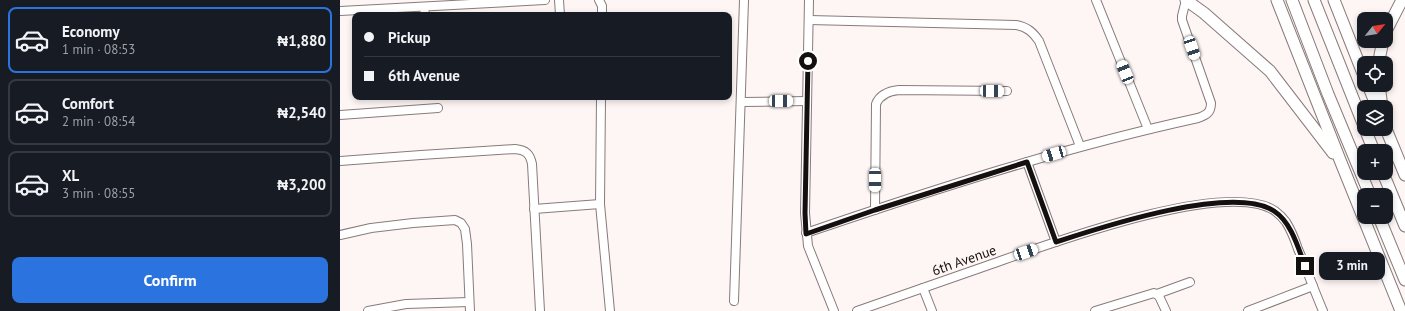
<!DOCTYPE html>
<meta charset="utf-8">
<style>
:root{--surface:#171b24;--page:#20242c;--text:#f1f3f6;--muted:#9ea1a6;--line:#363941;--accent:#2b73df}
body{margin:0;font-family:"PT Sans",sans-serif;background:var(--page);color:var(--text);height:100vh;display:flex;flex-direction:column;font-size:15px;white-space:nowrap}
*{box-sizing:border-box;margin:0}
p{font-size:13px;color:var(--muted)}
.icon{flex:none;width:22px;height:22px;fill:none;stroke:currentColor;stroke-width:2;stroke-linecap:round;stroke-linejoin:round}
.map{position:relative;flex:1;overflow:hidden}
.panel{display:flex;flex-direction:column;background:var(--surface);width:340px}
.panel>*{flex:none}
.banner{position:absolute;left:12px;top:12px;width:380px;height:88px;border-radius:8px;box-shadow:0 2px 6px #0003;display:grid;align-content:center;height:88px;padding:0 12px;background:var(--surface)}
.needle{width:26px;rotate:60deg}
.buttons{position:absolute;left:1017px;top:12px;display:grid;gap:8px}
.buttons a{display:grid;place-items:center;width:36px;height:36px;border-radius:8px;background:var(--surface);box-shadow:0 2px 6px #0003;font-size:20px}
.end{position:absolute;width:18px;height:18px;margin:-9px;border:5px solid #151010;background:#fff;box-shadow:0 0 0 2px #fff}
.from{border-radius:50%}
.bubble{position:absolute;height:28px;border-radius:8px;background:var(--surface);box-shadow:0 2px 6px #0003;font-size:13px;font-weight:800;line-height:28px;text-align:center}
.car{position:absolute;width:12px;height:24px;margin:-12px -6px;border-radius:5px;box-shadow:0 0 3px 1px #0007;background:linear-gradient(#fff 24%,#345 0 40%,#fff 0 76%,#345 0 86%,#fff 0)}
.banner b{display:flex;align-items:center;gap:14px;height:38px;font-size:15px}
.banner b+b{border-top:1px solid var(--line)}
.banner i{width:10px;height:10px;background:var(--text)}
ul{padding:7px 0 0;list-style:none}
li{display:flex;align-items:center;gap:12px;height:66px;margin:0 8px 6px;padding:0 4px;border:2px solid var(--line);border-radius:8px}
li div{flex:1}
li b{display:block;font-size:15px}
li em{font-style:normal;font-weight:800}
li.on{border-color:var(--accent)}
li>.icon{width:36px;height:36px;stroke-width:1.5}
.action{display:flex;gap:8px;margin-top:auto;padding:8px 12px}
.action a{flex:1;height:46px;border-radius:8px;background:var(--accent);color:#fff;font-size:16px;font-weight:800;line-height:46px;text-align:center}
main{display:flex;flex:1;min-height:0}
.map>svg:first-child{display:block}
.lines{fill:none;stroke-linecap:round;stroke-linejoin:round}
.minor-casing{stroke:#887b7a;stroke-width:10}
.highway-casing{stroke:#887b7a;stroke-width:13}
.minor{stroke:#fff;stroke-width:8}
.highway{stroke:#fff;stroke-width:11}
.route{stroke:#151010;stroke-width:5}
.labels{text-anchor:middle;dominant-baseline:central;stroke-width:3;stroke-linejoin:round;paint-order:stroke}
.street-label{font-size:14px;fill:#151010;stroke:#fef6f5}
</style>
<main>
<section class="panel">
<ul>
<li class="on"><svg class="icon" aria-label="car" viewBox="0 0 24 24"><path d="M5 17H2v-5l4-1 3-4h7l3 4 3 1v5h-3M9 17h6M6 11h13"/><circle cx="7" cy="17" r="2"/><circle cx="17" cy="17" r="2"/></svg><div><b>Economy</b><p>1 min · 08:53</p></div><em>₦1,880</em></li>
<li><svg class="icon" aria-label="car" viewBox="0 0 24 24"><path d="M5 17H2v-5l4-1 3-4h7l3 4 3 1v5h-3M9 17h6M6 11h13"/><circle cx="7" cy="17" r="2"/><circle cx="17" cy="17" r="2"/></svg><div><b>Comfort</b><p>2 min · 08:54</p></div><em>₦2,540</em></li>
<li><svg class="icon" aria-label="car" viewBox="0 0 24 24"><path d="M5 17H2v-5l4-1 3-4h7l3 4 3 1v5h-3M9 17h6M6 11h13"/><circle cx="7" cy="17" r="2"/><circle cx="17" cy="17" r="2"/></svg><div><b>XL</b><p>3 min · 08:55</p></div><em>₦3,200</em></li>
</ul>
<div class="action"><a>Confirm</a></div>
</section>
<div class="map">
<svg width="1065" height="311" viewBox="0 0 1065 311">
<rect width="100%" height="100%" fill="#fef6f5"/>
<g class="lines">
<g class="minor-casing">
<g id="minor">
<polyline points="219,0 220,15"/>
<polyline points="259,0 262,6 262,15"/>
<polyline points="469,0 465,213 468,246 494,311"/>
<polyline points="756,0 808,129"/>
<polyline points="84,7 85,15"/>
<polyline points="0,11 205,0"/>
<path d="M469,20L676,25C687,27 693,32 699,41L740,146"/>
<polyline points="261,97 260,204 270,311"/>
<polyline points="401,102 467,101"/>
<polyline points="0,115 98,108"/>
<path d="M0,161L81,155L175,149C186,150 190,154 192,164L200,311"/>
<polyline points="687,162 716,242"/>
<polyline points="194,209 260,204"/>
<path d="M535,210L536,104C540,94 549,91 559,90L667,91"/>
<path d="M466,233C595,189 725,147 858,118C866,115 871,113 871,103L842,20V16L846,0"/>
<polyline points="0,235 31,228 73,223 115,220 121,223 125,229 127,244 130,311"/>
<polyline points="583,288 592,311"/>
<polyline points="817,294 850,282"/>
<polyline points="394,301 404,0"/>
<polyline points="28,311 66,304 129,302"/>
<path d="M517,311C560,296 603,281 646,266C701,247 886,177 935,211C939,214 943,218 946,222C951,230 955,240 958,249C967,270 974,290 983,311"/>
<polyline points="755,311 814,293 819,296 826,311"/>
<polyline points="908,311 973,286"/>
</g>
</g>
<g class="highway-casing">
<g id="highway">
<polyline points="846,0 864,13 930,71 993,153"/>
<polyline points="937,0 1000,160 1061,311"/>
<polyline points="952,0 988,94 1030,195"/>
<polyline points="974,0 1024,126"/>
<polyline points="994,0 1024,76"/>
<polyline points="1046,31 1062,0"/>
<polyline points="1040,63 1040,55 1043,41"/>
<polyline points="1028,85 1037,107"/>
<polyline points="1039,85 1042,107"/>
<polyline points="1025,129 1034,151"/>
<polyline points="1046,129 1065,175"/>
<polyline points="1043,173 1065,226"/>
<polyline points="1039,217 1065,280"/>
</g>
</g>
<use href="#minor" class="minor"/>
<use href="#highway" class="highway"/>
</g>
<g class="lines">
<path class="route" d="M468,61L465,213L466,234L535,210L687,162L716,242C762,227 892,184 934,211C951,222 958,247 965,266"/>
</g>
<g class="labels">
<g class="street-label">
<text transform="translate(624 260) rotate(-19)">6th Avenue</text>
</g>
</g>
</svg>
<div class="buttons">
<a><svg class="needle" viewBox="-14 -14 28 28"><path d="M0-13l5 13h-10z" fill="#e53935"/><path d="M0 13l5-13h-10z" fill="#9ea1a6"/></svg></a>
<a><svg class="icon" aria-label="locate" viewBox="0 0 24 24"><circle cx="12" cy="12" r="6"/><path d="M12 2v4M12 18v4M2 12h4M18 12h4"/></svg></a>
<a><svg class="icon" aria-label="layers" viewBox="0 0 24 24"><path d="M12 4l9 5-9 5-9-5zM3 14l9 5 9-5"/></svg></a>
<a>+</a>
<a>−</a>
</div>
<i class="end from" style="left:468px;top:61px"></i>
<i class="end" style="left:965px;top:266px"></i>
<div class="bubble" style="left:979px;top:252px;width:66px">3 min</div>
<i class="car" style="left:852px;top:48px;rotate:161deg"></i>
<i class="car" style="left:785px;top:72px;rotate:338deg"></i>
<i class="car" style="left:652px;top:91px;rotate:91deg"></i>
<i class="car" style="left:441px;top:101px;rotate:90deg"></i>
<i class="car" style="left:714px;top:154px;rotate:253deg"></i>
<i class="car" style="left:535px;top:180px;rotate:180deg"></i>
<i class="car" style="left:686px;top:252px;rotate:71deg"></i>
<div class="banner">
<b><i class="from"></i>Pickup</b>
<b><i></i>6th Avenue</b>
</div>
</div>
</main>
